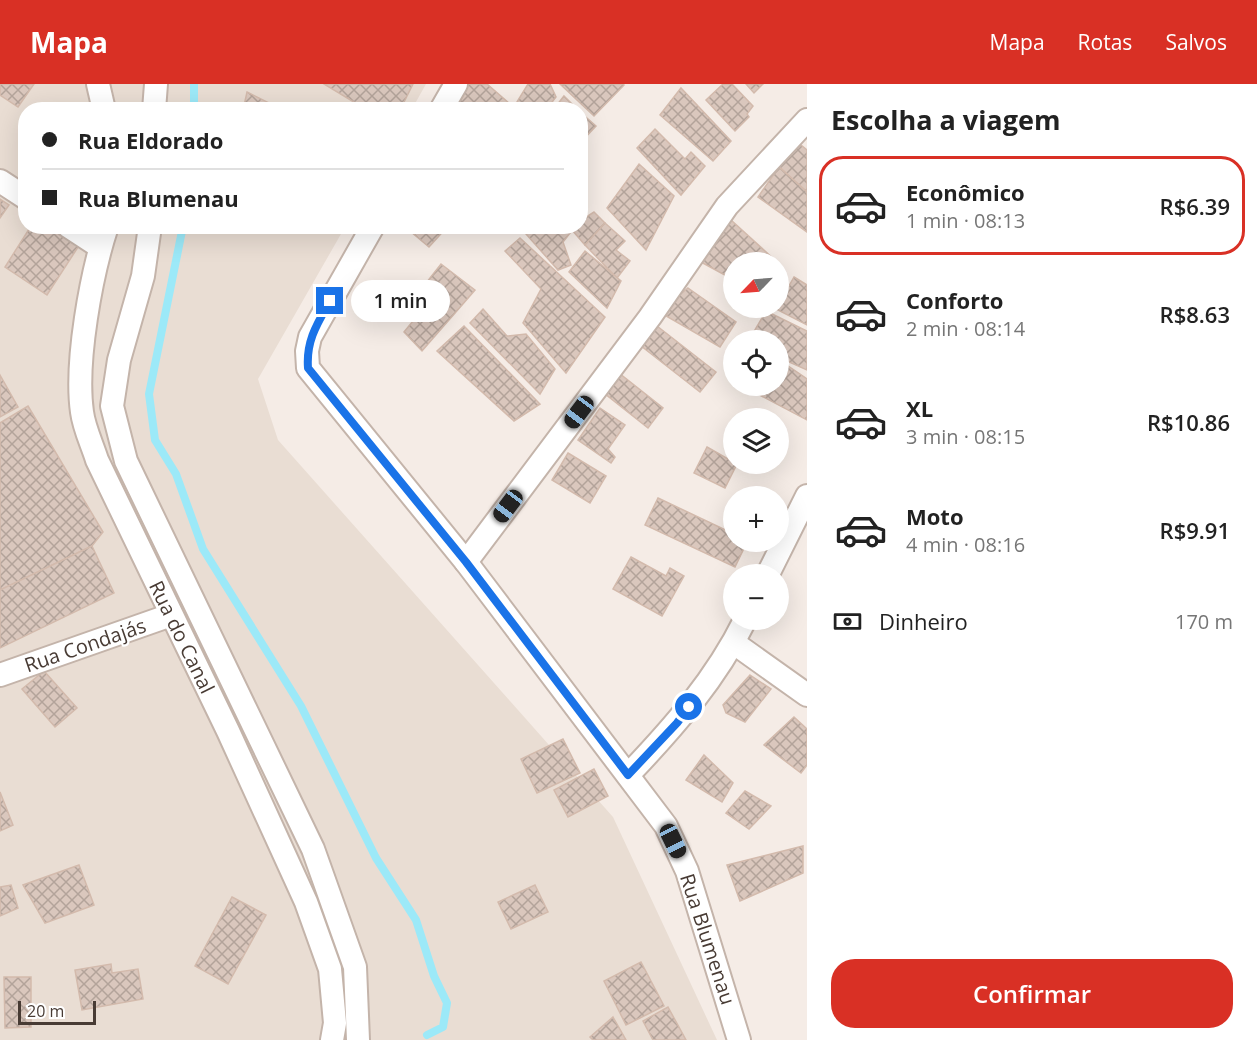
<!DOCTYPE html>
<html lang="pt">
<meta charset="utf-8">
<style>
:root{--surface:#fff;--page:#f2f2f2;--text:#222;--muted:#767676;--line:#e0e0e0;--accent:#d93025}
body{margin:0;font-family:"Open Sans",sans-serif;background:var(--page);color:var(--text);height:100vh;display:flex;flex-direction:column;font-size:22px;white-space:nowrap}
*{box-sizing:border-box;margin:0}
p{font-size:20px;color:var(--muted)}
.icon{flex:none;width:33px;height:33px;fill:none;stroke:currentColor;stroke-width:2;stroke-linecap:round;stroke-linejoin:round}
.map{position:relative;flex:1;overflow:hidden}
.side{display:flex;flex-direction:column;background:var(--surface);width:450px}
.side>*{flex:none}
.banner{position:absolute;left:18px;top:18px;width:570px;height:132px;border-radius:24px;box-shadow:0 6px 24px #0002;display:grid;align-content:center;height:132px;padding:0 24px;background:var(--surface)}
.needle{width:39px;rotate:245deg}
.buttons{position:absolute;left:723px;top:168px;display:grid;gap:12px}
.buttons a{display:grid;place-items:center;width:66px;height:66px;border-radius:50%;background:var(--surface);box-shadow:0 6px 24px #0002;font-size:30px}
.scale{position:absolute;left:18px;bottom:15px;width:78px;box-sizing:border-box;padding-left:6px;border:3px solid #483b34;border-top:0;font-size:16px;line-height:21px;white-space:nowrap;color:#483b34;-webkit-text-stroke:4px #fff;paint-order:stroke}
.end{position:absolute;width:27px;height:27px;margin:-14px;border:8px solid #1a73e8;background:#fff;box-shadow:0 0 0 3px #fff}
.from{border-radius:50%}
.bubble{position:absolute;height:42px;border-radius:21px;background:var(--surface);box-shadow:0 6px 24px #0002;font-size:20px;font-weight:600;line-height:42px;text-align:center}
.car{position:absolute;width:18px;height:36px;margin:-18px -9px;border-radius:8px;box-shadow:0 0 4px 2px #0007;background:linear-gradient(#222 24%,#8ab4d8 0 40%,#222 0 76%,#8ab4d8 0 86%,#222 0)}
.banner b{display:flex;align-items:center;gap:21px;height:57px;font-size:22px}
.banner b+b{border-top:2px solid var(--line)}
.banner i{width:15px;height:15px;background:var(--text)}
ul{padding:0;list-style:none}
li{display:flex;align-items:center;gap:18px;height:99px;margin:0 12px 9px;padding:0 12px;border:3px solid transparent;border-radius:24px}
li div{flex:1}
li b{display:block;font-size:22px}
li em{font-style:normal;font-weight:600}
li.current{border-color:var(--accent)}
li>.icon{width:54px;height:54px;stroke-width:1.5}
h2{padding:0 24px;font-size:27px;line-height:72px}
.pay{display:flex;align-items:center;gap:15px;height:66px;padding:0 24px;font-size:22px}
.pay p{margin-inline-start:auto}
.primary-button{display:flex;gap:12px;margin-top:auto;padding:12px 24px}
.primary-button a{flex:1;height:69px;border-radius:24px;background:var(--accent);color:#fff;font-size:24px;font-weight:600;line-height:69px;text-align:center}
header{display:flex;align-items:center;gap:36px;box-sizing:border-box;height:84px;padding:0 30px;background:var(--accent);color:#fff}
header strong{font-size:28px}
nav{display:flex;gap:33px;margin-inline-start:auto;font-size:21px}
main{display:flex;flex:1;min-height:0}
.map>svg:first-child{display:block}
.residential{fill:#e9ddd3}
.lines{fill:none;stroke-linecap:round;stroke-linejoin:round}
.stream{stroke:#9ce9f8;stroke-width:8}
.building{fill:url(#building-cross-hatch);stroke:#d3baac;stroke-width:1.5}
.street-casing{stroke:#c4b4aa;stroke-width:26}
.street{stroke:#fff;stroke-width:22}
.route{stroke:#1a73e8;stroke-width:8}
.labels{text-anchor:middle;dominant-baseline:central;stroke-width:4.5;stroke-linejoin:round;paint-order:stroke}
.street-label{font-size:20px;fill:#483b34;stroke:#fff}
</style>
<header>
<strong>Mapa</strong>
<nav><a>Mapa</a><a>Rotas</a><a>Salvos</a></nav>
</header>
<main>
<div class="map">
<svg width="807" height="956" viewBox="0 0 807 956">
<defs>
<pattern id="building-cross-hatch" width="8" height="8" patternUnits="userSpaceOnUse" patternTransform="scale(1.5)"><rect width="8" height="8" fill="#dac7bd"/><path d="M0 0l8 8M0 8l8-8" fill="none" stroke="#b3a39a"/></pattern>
</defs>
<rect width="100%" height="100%" fill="#f5ece6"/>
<polygon class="residential" points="0,0 426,0 412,25 26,26 26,142 345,143 258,295 278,356 613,733 717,956 0,956"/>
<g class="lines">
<g class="stream">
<polyline points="194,26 194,0"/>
<polyline points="183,142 149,310 155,356 176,390 203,465 301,622 376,774 416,836 434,892 447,919 443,943 427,951"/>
</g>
</g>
<g class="building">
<polygon points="0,0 34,0 18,23 0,11"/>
<polygon points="324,0 413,0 400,26 367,26"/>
<polygon points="465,0 487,0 517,26 460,26 454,20"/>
<polygon points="528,0 550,0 556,13 546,26 524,26 517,18"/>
<polygon points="560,0 623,0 624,1 594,32"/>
<polygon points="723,0 732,0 753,22 747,30 749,33 735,47 706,16"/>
<polygon points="746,0 763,0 754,9"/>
<polygon points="681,4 731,57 713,77 660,31"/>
<polygon points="247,8 281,25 243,26"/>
<polygon points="564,12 578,26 553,26"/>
<polygon points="580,28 596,42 580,59"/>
<polygon points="655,45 685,75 691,68 705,82 681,111 637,64"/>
<polygon points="796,57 807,66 807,108 774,78"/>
<polygon points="639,80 674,112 646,166 607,124"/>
<polygon points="779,83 807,108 807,148 758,113"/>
<polygon points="0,115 9,121 0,134"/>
<polygon points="594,128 605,139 585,161 572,146 580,142 583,135"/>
<polygon points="731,136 777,178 734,178 734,196 699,177"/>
<polygon points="605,139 625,157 616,166 630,177 617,194 585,161"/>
<polygon points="31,142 53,142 80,160 47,211 5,183"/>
<polygon points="404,142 448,142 429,163"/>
<polygon points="532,142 562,142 570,149 563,158 571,181 558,186 526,150"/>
<polygon points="520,154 605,233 566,289 523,239 541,205 505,167"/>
<polygon points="585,167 621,197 607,224 569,188"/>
<polygon points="441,180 475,206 422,267 404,248 427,220 419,208"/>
<polygon points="794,193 807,201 807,241 776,225"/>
<polygon points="688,204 736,238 720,263 659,228"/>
<polygon points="483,225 507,252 526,250 555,285 540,310 470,239"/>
<polygon points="766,227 807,247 807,286 778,273 778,256 749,256"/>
<polygon points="464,242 540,320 514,337 437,267"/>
<polygon points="657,242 716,288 700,308 641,262"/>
<polygon points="778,275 807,295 807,336 752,307 754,302 778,302"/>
<polygon points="619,289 663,324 648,344 604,309"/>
<polygon points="0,291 18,323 0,333"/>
<polygon points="28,322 103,448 92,462 0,506 0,339"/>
<polygon points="600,324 625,341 608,365 615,373 611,379 578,356"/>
<polygon points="707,363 737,380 725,404 694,389"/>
<polygon points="568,369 606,392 590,419 552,396"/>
<polygon points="658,414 734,450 734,458 747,458 735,483 645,441"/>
<polygon points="92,462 114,509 0,564 0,506"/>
<polygon points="631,473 666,492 670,484 684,492 662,532 613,505"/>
<polygon points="44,587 77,624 55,643 22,605"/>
<polygon points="750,591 771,605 745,638 726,629 723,621"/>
<polygon points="794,633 807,645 807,681 801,689 764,661"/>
<polygon points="563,655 580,689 537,709 521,675"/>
<polygon points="704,671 733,699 722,718 686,696"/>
<polygon points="594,685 608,712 568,733 554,706"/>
<polygon points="745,707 771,722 749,745 726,729"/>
<polygon points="0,708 13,741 0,747"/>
<polygon points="803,762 803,789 740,817 727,781"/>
<polygon points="79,781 94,821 45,839 23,801"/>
<polygon points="11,801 18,824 0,832 0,803"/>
<polygon points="535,801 548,828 511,845 498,818"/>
<polygon points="232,813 266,831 228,900 195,882"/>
<polygon points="641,878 664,922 626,941 604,897"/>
<polygon points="111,880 112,889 138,885 143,915 82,926 75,886"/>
<polygon points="4,893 31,893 31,943 5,944"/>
<polygon points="668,923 686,956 653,956 643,937"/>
<polygon points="613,933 626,956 593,956 590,953"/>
</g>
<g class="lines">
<g class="street-casing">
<g id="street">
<polyline points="98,0 104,26"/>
<polyline points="154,26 156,0"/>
<polyline points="441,26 456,0"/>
<polyline points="0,97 26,114"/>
<polyline points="68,142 100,163"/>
<path d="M107,142C91,191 75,278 82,328C84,344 92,360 97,376L228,647L306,818L330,885L335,939L332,956"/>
<polyline points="150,142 143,192 119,276 112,322 126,377 313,765 355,883 358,956"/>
<polyline points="373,142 310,253 307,267 308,284 466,478 666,742 687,787 739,956"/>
<polyline points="466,478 650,233 727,122 807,36"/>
<polyline points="768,490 807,412"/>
<polyline points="734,559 807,611"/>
<polyline points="0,591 171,531"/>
<path d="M628,691C673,644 716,595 745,536"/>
</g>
</g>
<use href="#street" class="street"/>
</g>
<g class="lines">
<path class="route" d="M330,217C317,240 306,257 308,284L466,478L628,691L677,639L689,623"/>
</g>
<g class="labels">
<g class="street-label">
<text transform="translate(182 553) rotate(64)">Rua do Canal</text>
<text transform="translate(85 561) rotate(-19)">Rua Condajás</text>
<text transform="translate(708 855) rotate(72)">Rua Blumenau</text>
</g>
</g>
</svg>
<div class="buttons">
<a><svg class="needle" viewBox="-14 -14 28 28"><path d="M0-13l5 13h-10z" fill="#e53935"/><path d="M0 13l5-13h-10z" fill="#767676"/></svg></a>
<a><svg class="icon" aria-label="locate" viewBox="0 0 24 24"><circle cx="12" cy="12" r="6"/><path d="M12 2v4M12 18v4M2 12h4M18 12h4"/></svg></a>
<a><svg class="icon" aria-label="layers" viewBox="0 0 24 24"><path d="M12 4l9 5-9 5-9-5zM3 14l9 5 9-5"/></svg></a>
<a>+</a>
<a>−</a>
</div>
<div class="scale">20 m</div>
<i class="end from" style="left:689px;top:623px"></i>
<i class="end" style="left:330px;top:217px"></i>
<div class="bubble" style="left:351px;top:196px;width:99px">1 min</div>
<i class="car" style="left:579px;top:328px;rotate:217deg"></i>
<i class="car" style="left:508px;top:422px;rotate:217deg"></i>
<i class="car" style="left:673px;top:757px;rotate:154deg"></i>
<div class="banner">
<b><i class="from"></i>Rua Eldorado</b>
<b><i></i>Rua Blumenau</b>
</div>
</div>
<section class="side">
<h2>Escolha a viagem</h2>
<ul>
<li class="current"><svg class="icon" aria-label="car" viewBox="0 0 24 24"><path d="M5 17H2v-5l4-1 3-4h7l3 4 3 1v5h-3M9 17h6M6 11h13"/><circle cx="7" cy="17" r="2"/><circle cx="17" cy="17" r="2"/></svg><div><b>Econômico</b><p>1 min · 08:13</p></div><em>R$6.39</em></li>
<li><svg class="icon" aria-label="car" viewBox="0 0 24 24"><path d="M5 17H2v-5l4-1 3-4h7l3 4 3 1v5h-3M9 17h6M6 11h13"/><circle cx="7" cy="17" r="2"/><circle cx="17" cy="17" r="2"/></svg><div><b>Conforto</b><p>2 min · 08:14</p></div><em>R$8.63</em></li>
<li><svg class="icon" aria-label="car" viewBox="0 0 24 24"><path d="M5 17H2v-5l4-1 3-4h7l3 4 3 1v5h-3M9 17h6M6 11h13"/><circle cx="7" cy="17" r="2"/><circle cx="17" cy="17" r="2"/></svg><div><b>XL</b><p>3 min · 08:15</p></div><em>R$10.86</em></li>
<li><svg class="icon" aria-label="car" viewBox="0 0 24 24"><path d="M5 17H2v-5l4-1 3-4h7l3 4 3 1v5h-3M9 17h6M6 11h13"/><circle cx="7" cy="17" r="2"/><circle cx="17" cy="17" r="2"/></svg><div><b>Moto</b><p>4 min · 08:16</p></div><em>R$9.91</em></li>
</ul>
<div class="pay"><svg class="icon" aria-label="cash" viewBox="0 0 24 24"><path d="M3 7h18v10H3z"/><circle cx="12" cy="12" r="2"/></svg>Dinheiro<p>170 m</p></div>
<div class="primary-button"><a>Confirmar</a></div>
</section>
</main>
